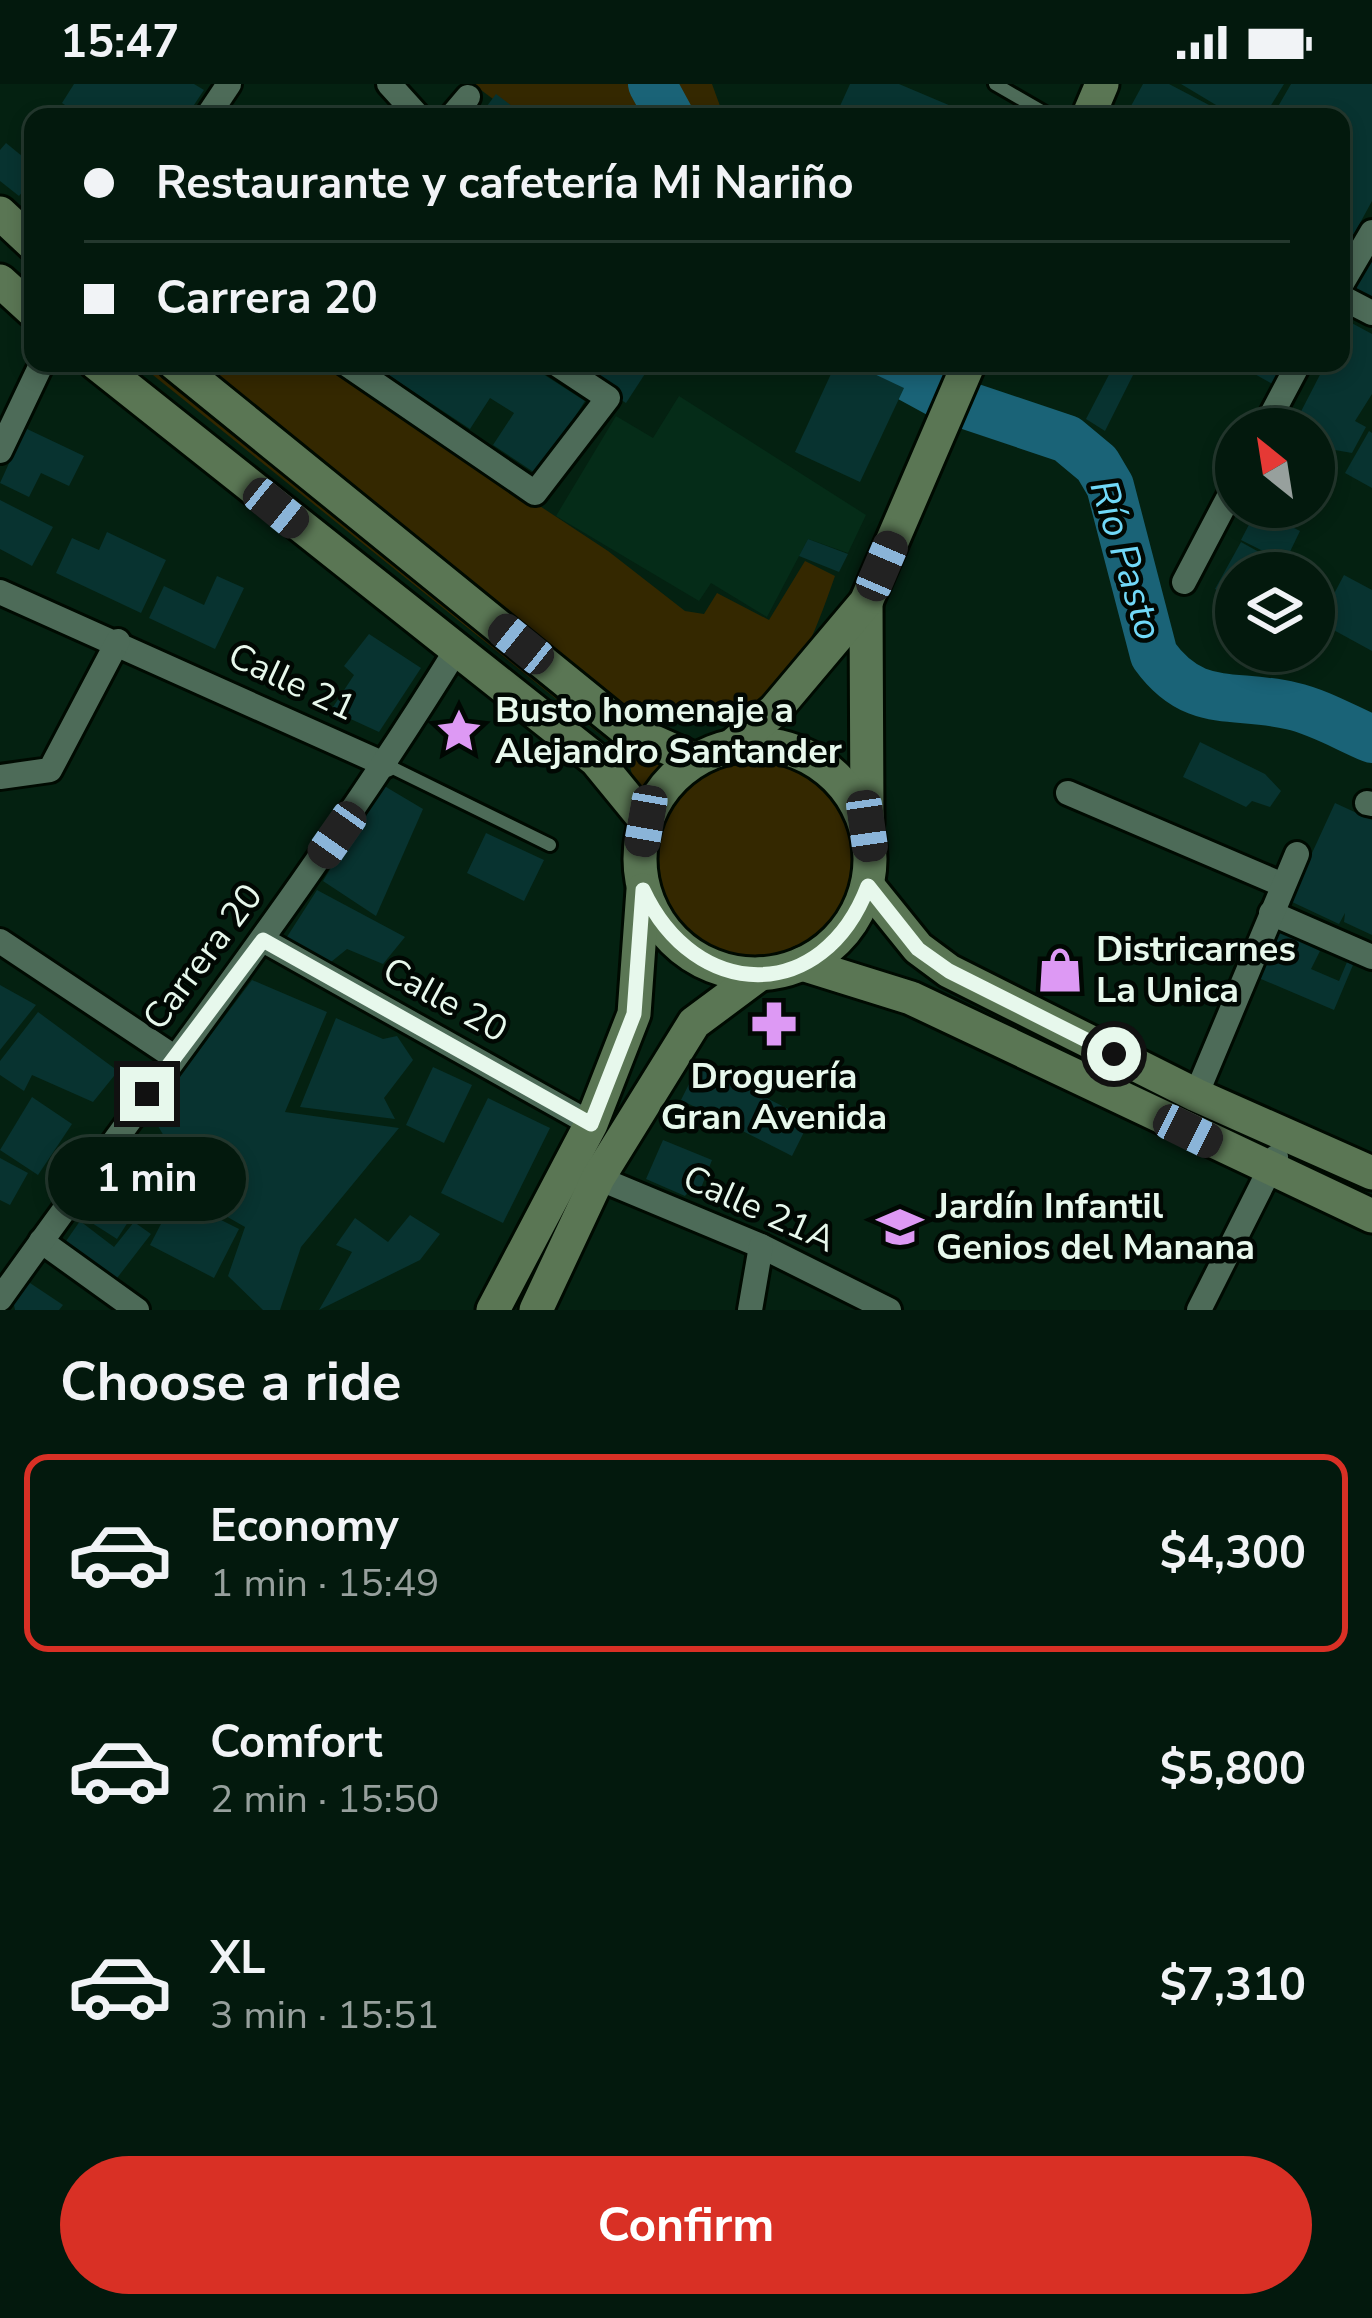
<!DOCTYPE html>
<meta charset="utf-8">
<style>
:root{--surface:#03190d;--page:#11261b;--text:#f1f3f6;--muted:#97a09d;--line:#24382e;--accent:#d93025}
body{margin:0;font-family:"Nunito Sans",sans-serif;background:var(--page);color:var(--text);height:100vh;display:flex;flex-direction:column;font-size:45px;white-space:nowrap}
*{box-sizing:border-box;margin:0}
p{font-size:39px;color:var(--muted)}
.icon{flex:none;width:66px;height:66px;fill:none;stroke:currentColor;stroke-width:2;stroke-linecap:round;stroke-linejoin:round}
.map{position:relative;height:1226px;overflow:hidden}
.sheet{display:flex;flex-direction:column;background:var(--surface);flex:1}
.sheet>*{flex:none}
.top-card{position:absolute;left:24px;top:24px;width:1326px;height:264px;border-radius:24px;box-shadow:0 6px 18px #0003,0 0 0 3px var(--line);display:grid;align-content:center;height:264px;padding:0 60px;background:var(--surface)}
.needle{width:78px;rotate:330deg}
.fabs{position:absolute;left:1215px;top:324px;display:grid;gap:24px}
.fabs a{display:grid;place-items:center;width:120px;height:120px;border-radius:50%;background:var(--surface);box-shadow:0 6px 18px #0003,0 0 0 3px var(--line);font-size:60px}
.end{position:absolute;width:54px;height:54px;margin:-27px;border:15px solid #e7f8ec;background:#111;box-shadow:0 0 0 6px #111}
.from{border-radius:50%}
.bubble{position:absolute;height:84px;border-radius:42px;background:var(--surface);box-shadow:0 6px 18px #0003,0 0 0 3px var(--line);font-size:39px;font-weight:700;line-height:84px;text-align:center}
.car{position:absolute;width:36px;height:72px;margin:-36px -18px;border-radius:15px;box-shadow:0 0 9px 3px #0007;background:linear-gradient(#222 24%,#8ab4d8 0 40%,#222 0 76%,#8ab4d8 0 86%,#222 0)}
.top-card b{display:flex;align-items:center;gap:42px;height:114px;font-size:45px}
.top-card b+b{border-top:3px solid var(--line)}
.top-card i{width:30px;height:30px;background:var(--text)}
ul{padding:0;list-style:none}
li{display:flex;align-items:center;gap:36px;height:198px;margin:0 24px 18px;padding:0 36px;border:6px solid transparent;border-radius:24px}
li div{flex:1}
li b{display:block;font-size:45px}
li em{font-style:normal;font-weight:700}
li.active{border-color:var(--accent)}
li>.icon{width:108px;height:108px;stroke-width:1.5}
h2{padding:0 60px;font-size:54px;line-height:144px}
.button{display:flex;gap:24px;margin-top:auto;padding:24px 60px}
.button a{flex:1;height:138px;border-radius:72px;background:var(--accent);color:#fff;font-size:48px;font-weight:700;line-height:138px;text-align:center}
.status{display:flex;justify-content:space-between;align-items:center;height:84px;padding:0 60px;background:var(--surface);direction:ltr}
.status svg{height:33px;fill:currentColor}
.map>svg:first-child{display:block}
.built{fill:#052c18}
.green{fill:#342800}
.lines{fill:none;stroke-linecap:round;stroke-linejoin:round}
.river{stroke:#1a6377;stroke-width:48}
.building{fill:#083330}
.lane-casing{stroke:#000a01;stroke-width:18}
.street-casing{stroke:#000a01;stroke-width:30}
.secondary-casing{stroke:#000a01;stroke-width:39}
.lane{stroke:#4d6b58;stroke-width:12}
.street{stroke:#4d6b58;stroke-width:24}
.secondary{stroke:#5a7654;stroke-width:33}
.route{stroke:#e7f8ec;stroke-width:15}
.labels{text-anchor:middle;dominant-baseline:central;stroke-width:9;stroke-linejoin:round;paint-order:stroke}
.street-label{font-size:36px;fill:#e7f8ec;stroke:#010803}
.poi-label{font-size:36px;font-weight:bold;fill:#e7f8ec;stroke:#010803;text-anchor:start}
.water-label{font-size:39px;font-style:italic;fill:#71d8f7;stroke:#010803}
</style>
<div class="status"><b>15:47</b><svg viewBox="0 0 49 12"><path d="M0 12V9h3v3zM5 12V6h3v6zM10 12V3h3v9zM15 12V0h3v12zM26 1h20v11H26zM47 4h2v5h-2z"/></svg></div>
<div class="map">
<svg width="1372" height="1226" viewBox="0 0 1372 1226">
<rect width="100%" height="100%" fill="#042111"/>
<polygon class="built" points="679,312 866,431 848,469 808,455 767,533 711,499 699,517 556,432 616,332 653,354"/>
<g class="green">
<polygon points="473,0 712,0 724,33 517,33"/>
<polygon points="138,279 153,279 672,670 637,712 630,682 611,659"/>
<path d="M185,279H323L608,467L685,527L704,530L717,509L769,536L805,477L835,492C793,613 763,666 625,625Z"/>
<circle cx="756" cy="774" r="111"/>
</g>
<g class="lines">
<g class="river">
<polyline points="652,0 670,33"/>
<path d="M882,279L948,315L1067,355L1097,380L1110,402L1154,571C1194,627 1234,608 1292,622C1319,628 1346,644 1372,655"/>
</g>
</g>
<g class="building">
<polygon points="74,0 194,0 204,6 186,33 83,33 62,19"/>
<polygon points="850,0 899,0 977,33 835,33"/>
<polygon points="1143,0 1169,0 1232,33 1125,33"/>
<polygon points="1181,0 1284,0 1264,33 1236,33"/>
<polygon points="1291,0 1372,0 1372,117 1341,174 1341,33 1272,33"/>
<polygon points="496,10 520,28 517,33 461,33 471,18 484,26"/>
<polygon points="6,59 33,81 33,95 19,112 0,97 0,66"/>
<polygon points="1372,171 1372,216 1352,203"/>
<polygon points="1348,237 1372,250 1372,310 1355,337 1366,343 1352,369 1335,366 1327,382 1314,375 1314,345 1292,345 1326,279 1341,279 1341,251"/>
<polygon points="370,279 526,279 585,317 538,391 493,361 514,329 490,314 470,345"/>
<polygon points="562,279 652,279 626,319"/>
<polygon points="836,279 851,279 904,304 860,398 795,368"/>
<polygon points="1115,279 1139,279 1105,347 1086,335"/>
<polygon points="1235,279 1287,279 1274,301"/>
<polygon points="25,344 84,372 69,402 41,389 29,413 0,399"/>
<polygon points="1369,347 1372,349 1372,404 1345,389"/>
<polygon points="0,416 53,443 32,482 0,465"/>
<polygon points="1257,425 1300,447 1285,478 1241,456"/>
<polygon points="107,448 166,476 141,529 56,489 72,454 99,466"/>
<polygon points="808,455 848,470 839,488 799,472"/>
<polygon points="1241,458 1297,489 1236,489 1236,516 1215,505"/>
<polygon points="1344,491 1372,506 1372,567 1319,538"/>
<polygon points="217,492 244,504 215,565 149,534 164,502 204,521"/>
<polygon points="369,550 421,584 379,648 331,626 354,591 344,582"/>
<polygon points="1200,658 1265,690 1281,707 1270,723 1252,717 1246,723 1183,693"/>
<polygon points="381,700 423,725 376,832 323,797"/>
<polygon points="1335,719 1372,736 1372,851 1344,838 1345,829 1339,840 1290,817"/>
<polygon points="486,749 544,776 524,817 467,789"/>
<polygon points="317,806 405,853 383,880 347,865 326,882 285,856"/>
<polygon points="1277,846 1320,867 1311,885 1339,897 1347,878 1353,881 1334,926 1254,892"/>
<polygon points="252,896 327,928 285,1028 399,1044 301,1163 280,1226 263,1226 228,1192 245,1143 203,1119 151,1030"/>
<polygon points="0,901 36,921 0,966"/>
<polygon points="38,928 118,987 93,1018 32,991 24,1007 0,991 0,977"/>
<polygon points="336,934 383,955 397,952 413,976 384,1014 395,1035 300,1023"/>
<polygon points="699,980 810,1036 792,1072 681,1016"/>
<polygon points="433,983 472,1001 444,1059 406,1041"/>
<polygon points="32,1013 72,1040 38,1091 0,1066"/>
<polygon points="488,1014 550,1044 503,1139 441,1109"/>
<polygon points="663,1056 712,1076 699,1109 690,1106 685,1112 646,1095"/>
<polygon points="0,1074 28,1089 10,1121 0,1116"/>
<polygon points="118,1074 154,1098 117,1155 81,1132"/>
<polygon points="175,1113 239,1145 214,1194 150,1161"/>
<polygon points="410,1131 440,1150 420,1176 319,1226 352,1168 336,1161 355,1134 388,1158"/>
<polygon points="80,1137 114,1163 134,1138 151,1150 114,1198 64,1160"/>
<polygon points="24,1195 63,1221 59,1226 15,1226 12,1211"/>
</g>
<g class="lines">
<g class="lane-casing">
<g id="lane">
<polyline points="995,0 1052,33"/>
<polyline points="387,681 550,761"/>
</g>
</g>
<g class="street-casing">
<g id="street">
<polyline points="389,0 419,33"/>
<polyline points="207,33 229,0"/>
<polyline points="451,33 468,13"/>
<polyline points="1341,201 1372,148"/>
<polyline points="1341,213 1372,229"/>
<polyline points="345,279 535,409 608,314 555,279"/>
<polyline points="1264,345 1299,279"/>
<polyline points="0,367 42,279"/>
<polyline points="1184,498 1236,399"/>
<polyline points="0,508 386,681"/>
<polyline points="0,693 50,686 118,557"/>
<polyline points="1068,709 1283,801"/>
<polyline points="1367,719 1372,720"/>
<polyline points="1271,829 1372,873"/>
<polyline points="263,856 591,1040"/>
<polyline points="0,857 174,973"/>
<polyline points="1196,1011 1297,770"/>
<polyline points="598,1094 761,1162 889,1226"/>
<polyline points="41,1157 137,1226"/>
<path d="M0,1215C153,1000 316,793 455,568"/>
<polyline points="750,1226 761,1162"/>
<polyline points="1199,1226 1276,1073"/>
</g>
</g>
<g class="secondary-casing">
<g id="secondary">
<polyline points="1088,33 1102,0"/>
<polyline points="0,129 33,160"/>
<polyline points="0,197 33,227"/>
<polyline points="96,279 596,676 646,737"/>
<polyline points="174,279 625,645 695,676"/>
<polyline points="866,518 867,739"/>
<circle cx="755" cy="775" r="115"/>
<polyline points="732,662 775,626 866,518 969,279"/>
<polyline points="868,802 918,864 949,887 1196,1011 1372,1089"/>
<polyline points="802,880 911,914 1372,1132"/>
<polyline points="493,1226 591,1040 634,930 643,806"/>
<polyline points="536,1226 598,1094 694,939 760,890"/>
</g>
</g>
<use href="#lane" class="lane"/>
<use href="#street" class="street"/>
<use href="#secondary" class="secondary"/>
</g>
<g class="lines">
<path class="route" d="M147,1010L263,856L591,1040L634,930L643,806C695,918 823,921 868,802L918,865L949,887L1114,970"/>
</g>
<defs>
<g id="sight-bare" transform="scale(3.6)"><path d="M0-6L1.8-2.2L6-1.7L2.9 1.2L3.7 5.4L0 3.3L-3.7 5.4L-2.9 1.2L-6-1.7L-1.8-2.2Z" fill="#dd99f4" stroke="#010803" stroke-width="2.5" paint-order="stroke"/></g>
<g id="shop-bare" transform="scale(3.6)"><path d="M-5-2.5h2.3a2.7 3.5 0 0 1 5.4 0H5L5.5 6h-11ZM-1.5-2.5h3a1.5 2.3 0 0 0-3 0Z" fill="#dd99f4" stroke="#010803" stroke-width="2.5" paint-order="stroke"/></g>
<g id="pharmacy-bare" transform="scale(3.6)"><path d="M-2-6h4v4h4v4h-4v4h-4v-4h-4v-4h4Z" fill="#dd99f4" stroke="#010803" stroke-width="2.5" paint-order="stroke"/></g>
<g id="school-bare" transform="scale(3.6)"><path d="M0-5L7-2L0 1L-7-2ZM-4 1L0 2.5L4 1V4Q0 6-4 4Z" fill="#dd99f4" stroke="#010803" stroke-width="2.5" paint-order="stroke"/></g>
</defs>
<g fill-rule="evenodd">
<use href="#sight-bare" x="459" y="647"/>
<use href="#shop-bare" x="1060" y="886"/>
<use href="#pharmacy-bare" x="774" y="940"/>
<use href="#school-bare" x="900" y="1143"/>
</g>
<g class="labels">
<g class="street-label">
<text transform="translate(292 598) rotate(25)">Calle 21</text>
<text transform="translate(203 873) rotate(-53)">Carrera 20</text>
<text transform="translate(445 916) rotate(29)">Calle 20</text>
<text transform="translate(759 1125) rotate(24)">Calle 21A</text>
</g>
<g class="poi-label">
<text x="495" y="626">Busto homenaje a<tspan x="495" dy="41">Alejandro Santander</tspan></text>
<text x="1096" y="865">Districarnes<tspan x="1096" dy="41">La Unica</tspan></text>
<text x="774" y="992" text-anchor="middle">Droguería<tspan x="774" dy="41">Gran Avenida</tspan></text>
<text x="936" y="1122">Jardín Infantil<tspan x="936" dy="41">Genios del Manana</tspan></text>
</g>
<g class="water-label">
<text transform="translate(1126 476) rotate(73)">Río Pasto</text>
</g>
</g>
</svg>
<div class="fabs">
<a><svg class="needle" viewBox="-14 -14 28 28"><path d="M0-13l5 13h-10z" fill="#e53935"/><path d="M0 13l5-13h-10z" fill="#97a09d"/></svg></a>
<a><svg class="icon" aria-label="layers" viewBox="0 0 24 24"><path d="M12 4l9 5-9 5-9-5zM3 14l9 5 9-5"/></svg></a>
</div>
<i class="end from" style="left:1114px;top:970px"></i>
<i class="end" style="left:147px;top:1010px"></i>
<div class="bubble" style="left:48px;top:1053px;width:198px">1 min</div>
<i class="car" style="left:276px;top:424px;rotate:129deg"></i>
<i class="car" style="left:882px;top:482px;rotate:23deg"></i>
<i class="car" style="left:521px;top:560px;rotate:309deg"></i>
<i class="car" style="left:646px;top:737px;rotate:190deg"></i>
<i class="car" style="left:867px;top:742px;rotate:172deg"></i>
<i class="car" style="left:337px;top:751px;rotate:215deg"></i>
<i class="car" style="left:1188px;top:1047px;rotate:116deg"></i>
<div class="top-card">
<b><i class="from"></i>Restaurante y cafetería Mi Nariño</b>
<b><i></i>Carrera 20</b>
</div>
</div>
<section class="sheet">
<h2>Choose a ride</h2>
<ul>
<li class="active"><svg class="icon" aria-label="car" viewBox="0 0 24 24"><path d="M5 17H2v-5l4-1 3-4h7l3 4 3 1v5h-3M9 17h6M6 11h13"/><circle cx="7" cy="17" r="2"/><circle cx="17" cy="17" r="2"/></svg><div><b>Economy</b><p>1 min · 15:49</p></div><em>$4,300</em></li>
<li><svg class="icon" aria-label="car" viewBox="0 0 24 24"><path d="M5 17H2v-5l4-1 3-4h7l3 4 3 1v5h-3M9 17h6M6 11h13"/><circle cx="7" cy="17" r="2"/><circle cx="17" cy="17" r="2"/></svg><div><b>Comfort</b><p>2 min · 15:50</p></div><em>$5,800</em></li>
<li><svg class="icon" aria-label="car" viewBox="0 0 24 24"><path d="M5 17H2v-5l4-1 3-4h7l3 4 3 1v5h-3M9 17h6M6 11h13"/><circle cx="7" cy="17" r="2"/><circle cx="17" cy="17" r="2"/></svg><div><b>XL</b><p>3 min · 15:51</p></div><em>$7,310</em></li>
</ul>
<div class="button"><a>Confirm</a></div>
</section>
